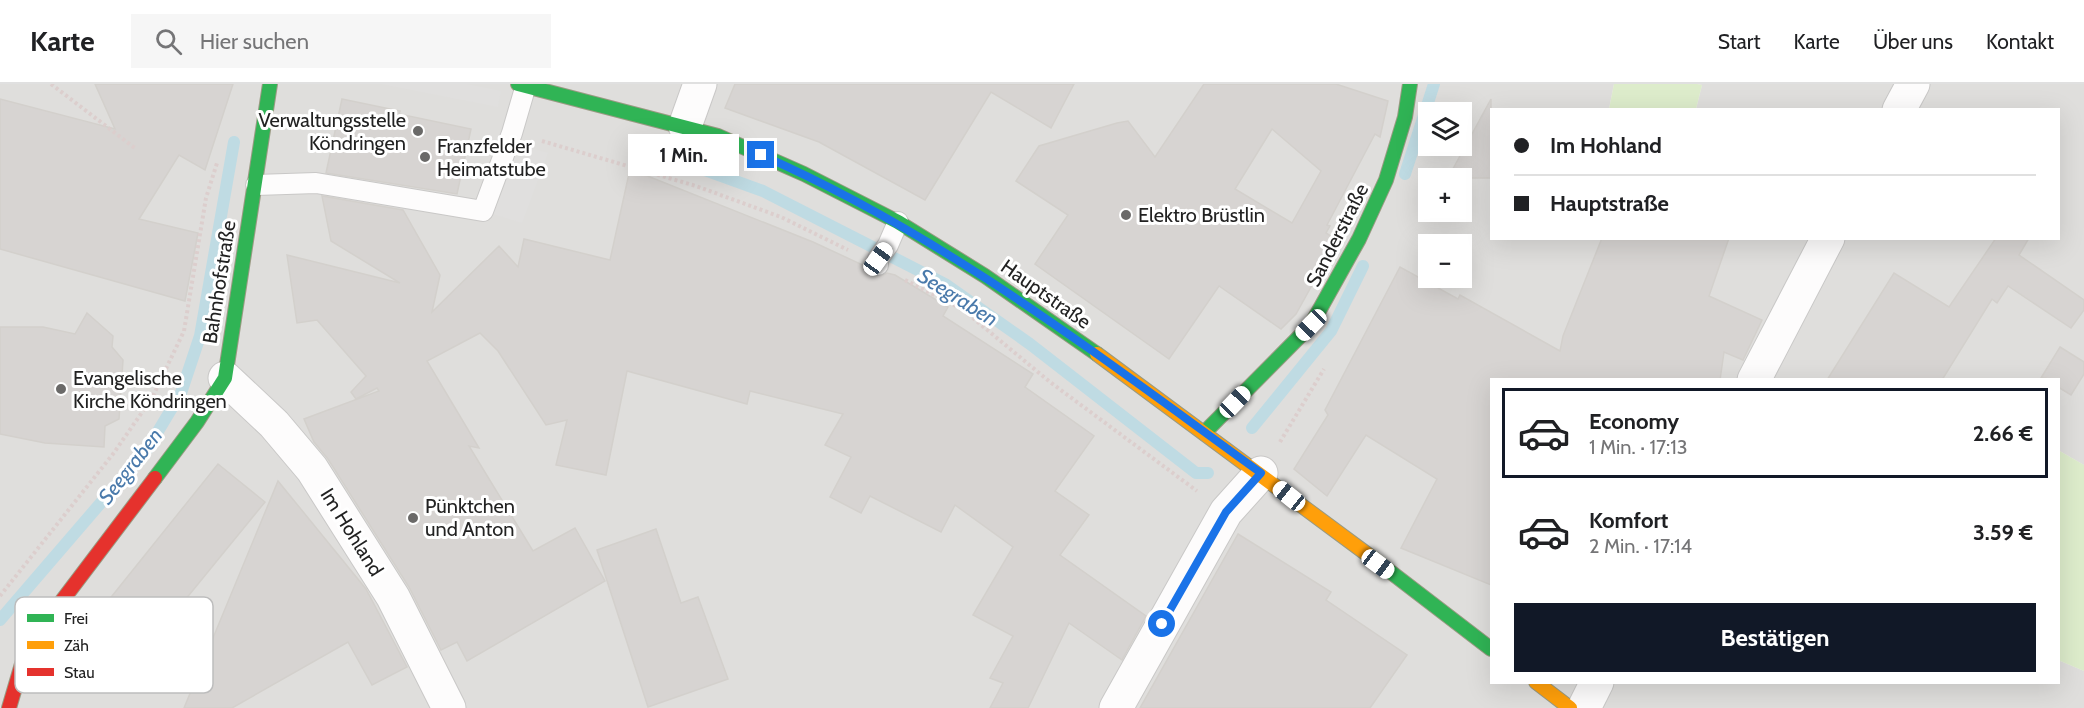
<!DOCTYPE html>
<html lang="de">
<meta charset="utf-8">
<style>
:root{--surface:#fff;--page:#f6f6f6;--text:#202124;--muted:#757577;--line:#e0e0e0;--accent:#111827}
body{margin:0;font-family:Cabin,sans-serif;background:var(--page);color:var(--text);height:100vh;display:flex;flex-direction:column;font-size:22px;white-space:nowrap}
*{box-sizing:border-box;margin:0}
p{font-size:20px;color:var(--muted)}
.icon{flex:none;width:33px;height:33px;fill:none;stroke:currentColor;stroke-width:2;stroke-linecap:round;stroke-linejoin:round}
.map{position:relative;flex:1;overflow:hidden}
.drawer{position:absolute;left:1490px;top:294px;width:570px;height:306px;display:flex;flex-direction:column;background:var(--surface);border-radius:0px;box-shadow:0 6px 24px #0002}
.drawer>*{flex:none}
.banner{position:absolute;left:1490px;top:24px;width:570px;height:132px;border-radius:0px;box-shadow:0 6px 24px #0002;display:grid;align-content:center;height:132px;padding:0 24px;background:var(--surface)}
.buttons{position:absolute;left:1418px;top:18px;display:grid;gap:12px}
.buttons a{display:grid;place-items:center;width:54px;height:54px;border-radius:0px;background:var(--surface);box-shadow:0 6px 24px #0002;font-size:30px}
.end{position:absolute;width:27px;height:27px;margin:-14px;border:8px solid #1a73e8;background:#fff;box-shadow:0 0 0 3px #fff}
.from{border-radius:50%}
.bubble{position:absolute;height:42px;border-radius:0px;background:var(--surface);box-shadow:0 6px 24px #0002;font-size:20px;font-weight:700;line-height:42px;text-align:center}
.car{position:absolute;width:18px;height:36px;margin:-18px -9px;border-radius:8px;box-shadow:0 0 4px 2px #0007;background:linear-gradient(#fff 24%,#345 0 40%,#fff 0 76%,#345 0 86%,#fff 0)}
.banner b{display:flex;align-items:center;gap:21px;height:57px;font-size:22px}
.banner b+b{border-top:2px solid var(--line)}
.banner i{width:15px;height:15px;background:var(--text)}
ul{padding:10px 0 0;list-style:none}
li{display:flex;align-items:center;gap:18px;height:90px;margin:0 12px 9px;padding:0 12px;border:3px solid transparent;border-radius:0px}
li div{flex:1}
li b{display:block;font-size:22px}
li em{font-style:normal;font-weight:700}
li.selected{border-color:var(--accent)}
li>.icon{width:54px;height:54px;stroke-width:1.5}
.cta{display:flex;gap:12px;margin-top:auto;padding:12px 24px}
.cta a{flex:1;height:69px;border-radius:0px;background:var(--accent);color:#fff;font-size:24px;font-weight:700;line-height:69px;text-align:center}
header{display:flex;align-items:center;gap:36px;box-sizing:border-box;height:84px;padding:0 30px;background:var(--surface);border-bottom:2px solid var(--line)}
header strong{font-size:28px}
nav{display:flex;gap:33px;margin-inline-start:auto;font-size:21px}
.search{width:420px;height:54px;background:var(--page);display:flex;align-items:center;gap:15px;box-sizing:border-box;padding:0 21px;border-radius:0px;color:var(--muted);font-size:22px}
.map>svg:first-child{display:block}
.residential{fill:#dfdedc;fill-rule:evenodd}
.grass{fill:#ddeccb}
.parking{fill:#e0dfde}
.lines{fill:none;stroke-linecap:round;stroke-linejoin:round}
.stream{stroke:#bfdbe3;stroke-width:12}
.building{fill:#d7d4d2;stroke:#d3d0cc;stroke-width:1.5;fill-rule:evenodd}
.lane-casing{stroke:#c9c8c7;stroke-width:22}
.street-casing{stroke:#c9c8c7;stroke-width:35}
.fast-casing{stroke:#999a82;stroke-width:16}
.slow-casing{stroke:#999a82;stroke-width:16}
.jam-casing{stroke:#999a82;stroke-width:16}
.path{stroke:#dccecd;stroke-width:4;stroke-dasharray:3 3;stroke-linecap:butt}
.lane{stroke:#fdfcfc;stroke-width:20}
.street{stroke:#fdfcfc;stroke-width:33}
.fast{stroke:#30b455;stroke-width:14}
.slow{stroke:#ff9f0a;stroke-width:14}
.jam{stroke:#e5322d;stroke-width:14}
.route{stroke:#1a73e8;stroke-width:8}
.poi-dot{fill:#6a6968;stroke:#fff;stroke-width:2}
.labels{text-anchor:middle;dominant-baseline:central;stroke-width:6;stroke-linejoin:round;paint-order:stroke}
.poi-label{font-size:20px;fill:#222;stroke:#fff;text-anchor:start}
.street-label{font-size:20px;fill:#222;stroke:#fff}
.water-label{font-size:21px;font-style:italic;fill:#4a7aab;stroke:#fff}
.key{fill:#fff;stroke:#bdbdbd;stroke-width:1.5}
.key-label{font-size:16px;fill:#222}
</style>
<header>
<strong>Karte</strong>
<div class="search"><svg class="icon" aria-label="search" viewBox="0 0 24 24"><circle cx="10" cy="10" r="6"/><path d="M15 15l6 6"/></svg>Hier suchen</div>
<nav><a>Start</a><a>Karte</a><a>Über uns</a><a>Kontakt</a></nav>
</header>
<div class="map">
<svg width="2084" height="624" viewBox="0 0 2084 624">
<rect width="100%" height="100%" fill="#f0eeeb"/>
<path class="residential" d="M0,0H1614L1609,25L1491,26V154H2058V26L1696,25L1702,1L1697,0H2084V381L2058,366V296H1491V598H2058V576L2084,587V624H0ZM1428,28H1461V62H1428ZM1428,94H1461V128H1428ZM1428,160H1461V194H1428Z"/>
<g class="grass">
<polygon points="1614,0 1697,0 1702,1 1696,25 1609,25"/>
<polygon points="2058,366 2084,381 2084,587 2058,576"/>
</g>
<g class="parking">
<polygon points="381,0 466,0 501,7 498,23"/>
<polygon points="509,58 548,69 522,139 483,127"/>
</g>
<g class="lines">
<g class="stream">
<polyline points="647,65 763,107 945,200 1030,260 1196,389 1208,389"/>
<polyline points="1405,90 1434,0"/>
<polyline points="1252,344 1331,247 1363,182"/>
<polyline points="0,536 148,364 181,309 200,252 234,58"/>
</g>
</g>
<g class="building">
<polygon points="95,0 233,0 205,86 179,71 139,135 198,149 185,217 0,165 0,15 115,45"/>
<polygon points="735,0 1074,0 1051,44 991,8 925,116 819,58 725,24"/>
<path d="M1204,0H1336L1388,17L1380,53L1375,50L1327,141L1330,142L1326,149L1337,156L1296,230L1281,245L1219,202L1169,275L1035,180L1068,131L1016,97L1039,62L1117,39L1128,37L1155,73ZM1272,45L1321,87L1292,139L1235,105Z"/>
<polygon points="342,15 400,27 399,30 471,45 457,110 326,89"/>
<polygon points="1491,15 1491,94 1448,94"/>
<polygon points="630,85 813,158 867,183 873,192 879,193 887,189 895,191 948,223 943,232 1033,290 1025,303 1094,352 1055,407 1089,431 1060,471 1146,532 1122,576 1069,539 1028,624 990,624 1003,599 990,594 1013,552 973,531 1013,463 955,421 941,448 870,412 861,429 830,413 851,373 825,361 843,330 750,307 747,320 627,287 606,391 556,381 567,336 546,341 498,267 480,249 427,277 479,364 469,362 533,467 575,444 605,497 467,577 457,558 441,566 409,503 328,375 314,358 304,335 379,307 377,304 356,315 351,308 366,292 317,236 297,239 287,171 400,199 331,157 322,112 403,126 440,191 432,228 499,162 518,183 524,155 610,176"/>
<polygon points="1602,154 1729,154 1709,212 1762,236 1743,276 1724,268 1720,296 1491,296 1491,501 1401,464 1437,395 1366,351 1327,412 1294,385 1328,331 1325,326 1400,183 1458,215 1460,211 1560,267 1563,252"/>
<polygon points="1996,154 2029,154 2019,171 2084,216 2084,226 2071,244 2008,202 1997,219 1992,215 1942,296 1827,296 1894,189 1949,223"/>
<polygon points="87,229 113,252 112,263 123,276 119,335 105,342 104,363 45,359 0,350 0,243 43,243 75,250"/>
<polygon points="2060,263 2084,278 2084,290 2071,311 2058,303 2058,296 2041,294"/>
<polygon points="218,380 265,418 145,565 100,527"/>
<polygon points="278,397 366,505 407,583 372,601 348,558 232,624 184,624"/>
<polygon points="656,445 681,519 698,513 728,595 648,623 597,466"/>
<polygon points="1238,450 1331,508 1326,516 1407,571 1370,624 1140,624"/>
</g>
<g class="lines">
<g class="lane-casing">
<g id="lane">
<polyline points="256,101 316,99 483,127 512,49 526,1"/>
<polyline points="878,181 878,175 888,161 898,138"/>
</g>
</g>
<g class="street-casing">
<g id="street">
<polyline points="1899,26 1913,0"/>
<polyline points="685,42 700,0"/>
<polyline points="225,294 274,340 312,385 393,513 449,624"/>
<polyline points="1754,296 1828,154"/>
<polyline points="1116,624 1226,428 1261,389"/>
<polyline points="1584,624 1597,598"/>
</g>
</g>
<g class="fast-casing">
<g id="fast">
<polyline points="518,0 718,52 804,90 898,138 985,192 1097,270"/>
<polyline points="1204,349 1311,241 1359,155 1386,96 1405,33 1410,0"/>
<polyline points="155,394 197,338 225,294 270,0"/>
<polyline points="1375,476 1491,565"/>
</g>
</g>
<g class="slow-casing">
<g id="slow">
<polyline points="1097,270 1375,476"/>
<polyline points="1536,598 1570,624"/>
</g>
</g>
<g class="jam-casing">
<polyline id="jam" points="9,624 27,563 155,394"/>
</g>
<g class="path">
<polyline points="51,0 136,65"/>
<polyline points="542,57 696,102 781,133 848,166"/>
<polyline points="905,196 960,224"/>
<polyline points="968,230 1050,298 1197,407"/>
<polyline points="1280,358 1324,285"/>
<polyline points="0,512 113,370 152,314 184,247 206,114 217,79"/>
</g>
<use href="#lane" class="lane"/>
<use href="#street" class="street"/>
<use href="#fast" class="fast"/>
<use href="#slow" class="slow"/>
<use href="#jam" class="jam"/>
</g>
<g class="lines">
<path class="route" d="M761,71C944,151 1100,273 1261,389L1226,428L1162,540"/>
</g>
<g class="poi-dot">
<circle cx="418" cy="47" r="6"/>
<circle cx="425" cy="73" r="6"/>
<circle cx="1126" cy="131" r="6"/>
<circle cx="61" cy="305" r="6"/>
<circle cx="413" cy="434" r="6"/>
</g>
<g class="labels">
<g class="poi-label">
<text x="406" y="36" text-anchor="end">Verwaltungsstelle<tspan x="406" dy="23">Köndringen</tspan></text>
<text x="437" y="62">Franzfelder<tspan x="437" dy="23">Heimatstube</tspan></text>
<text x="1138" y="131">Elektro Brüstlin</text>
<text x="73" y="294">Evangelische<tspan x="73" dy="23">Kirche Köndringen</tspan></text>
<text x="425" y="422">Pünktchen<tspan x="425" dy="23">und Anton</tspan></text>
</g>
<g class="street-label">
<text transform="translate(1337 151) rotate(-63)">Sanderstraße</text>
<text transform="translate(219 198) rotate(-81)">Bahnhofstraße</text>
<text transform="translate(1046 210) rotate(35)">Hauptstraße</text>
<text transform="translate(352 448) rotate(58)">Im Hohland</text>
</g>
<g class="water-label">
<text transform="translate(958 213) rotate(32)">Seegraben</text>
<text transform="translate(130 382) rotate(-52)">Seegraben</text>
</g>
</g>
<rect x="15" y="513" width="198" height="96" rx="9" class="key"/>
<rect x="27" y="530" width="27" height="8" fill="#30b455"/>
<rect x="27" y="557" width="27" height="8" fill="#ff9f0a"/>
<rect x="27" y="584" width="27" height="8" fill="#e5322d"/>
<g class="key-label">
<text x="64" y="540">Frei</text>
<text x="64" y="567">Zäh</text>
<text x="64" y="594">Stau</text>
</g>
</svg>
<div class="buttons">
<a><svg class="icon" aria-label="layers" viewBox="0 0 24 24"><path d="M12 4l9 5-9 5-9-5zM3 14l9 5 9-5"/></svg></a>
<a>+</a>
<a>−</a>
</div>
<i class="end from" style="left:1162px;top:540px"></i>
<i class="end" style="left:761px;top:71px"></i>
<div class="bubble" style="left:628px;top:50px;width:111px">1 Min.</div>
<i class="car" style="left:878px;top:175px;rotate:36deg"></i>
<i class="car" style="left:1311px;top:241px;rotate:224deg"></i>
<i class="car" style="left:1235px;top:318px;rotate:44deg"></i>
<i class="car" style="left:1289px;top:412px;rotate:309deg"></i>
<i class="car" style="left:1378px;top:480px;rotate:127deg"></i>
<div class="banner">
<b><i class="from"></i>Im Hohland</b>
<b><i></i>Hauptstraße</b>
</div>
<section class="drawer">
<ul>
<li class="selected"><svg class="icon" aria-label="car" viewBox="0 0 24 24"><path d="M5 17H2v-5l4-1 3-4h7l3 4 3 1v5h-3M9 17h6M6 11h13"/><circle cx="7" cy="17" r="2"/><circle cx="17" cy="17" r="2"/></svg><div><b>Economy</b><p>1 Min. · 17:13</p></div><em>2.66 €</em></li>
<li><svg class="icon" aria-label="car" viewBox="0 0 24 24"><path d="M5 17H2v-5l4-1 3-4h7l3 4 3 1v5h-3M9 17h6M6 11h13"/><circle cx="7" cy="17" r="2"/><circle cx="17" cy="17" r="2"/></svg><div><b>Komfort</b><p>2 Min. · 17:14</p></div><em>3.59 €</em></li>
</ul>
<div class="cta"><a>Bestätigen</a></div>
</section>
</div>
